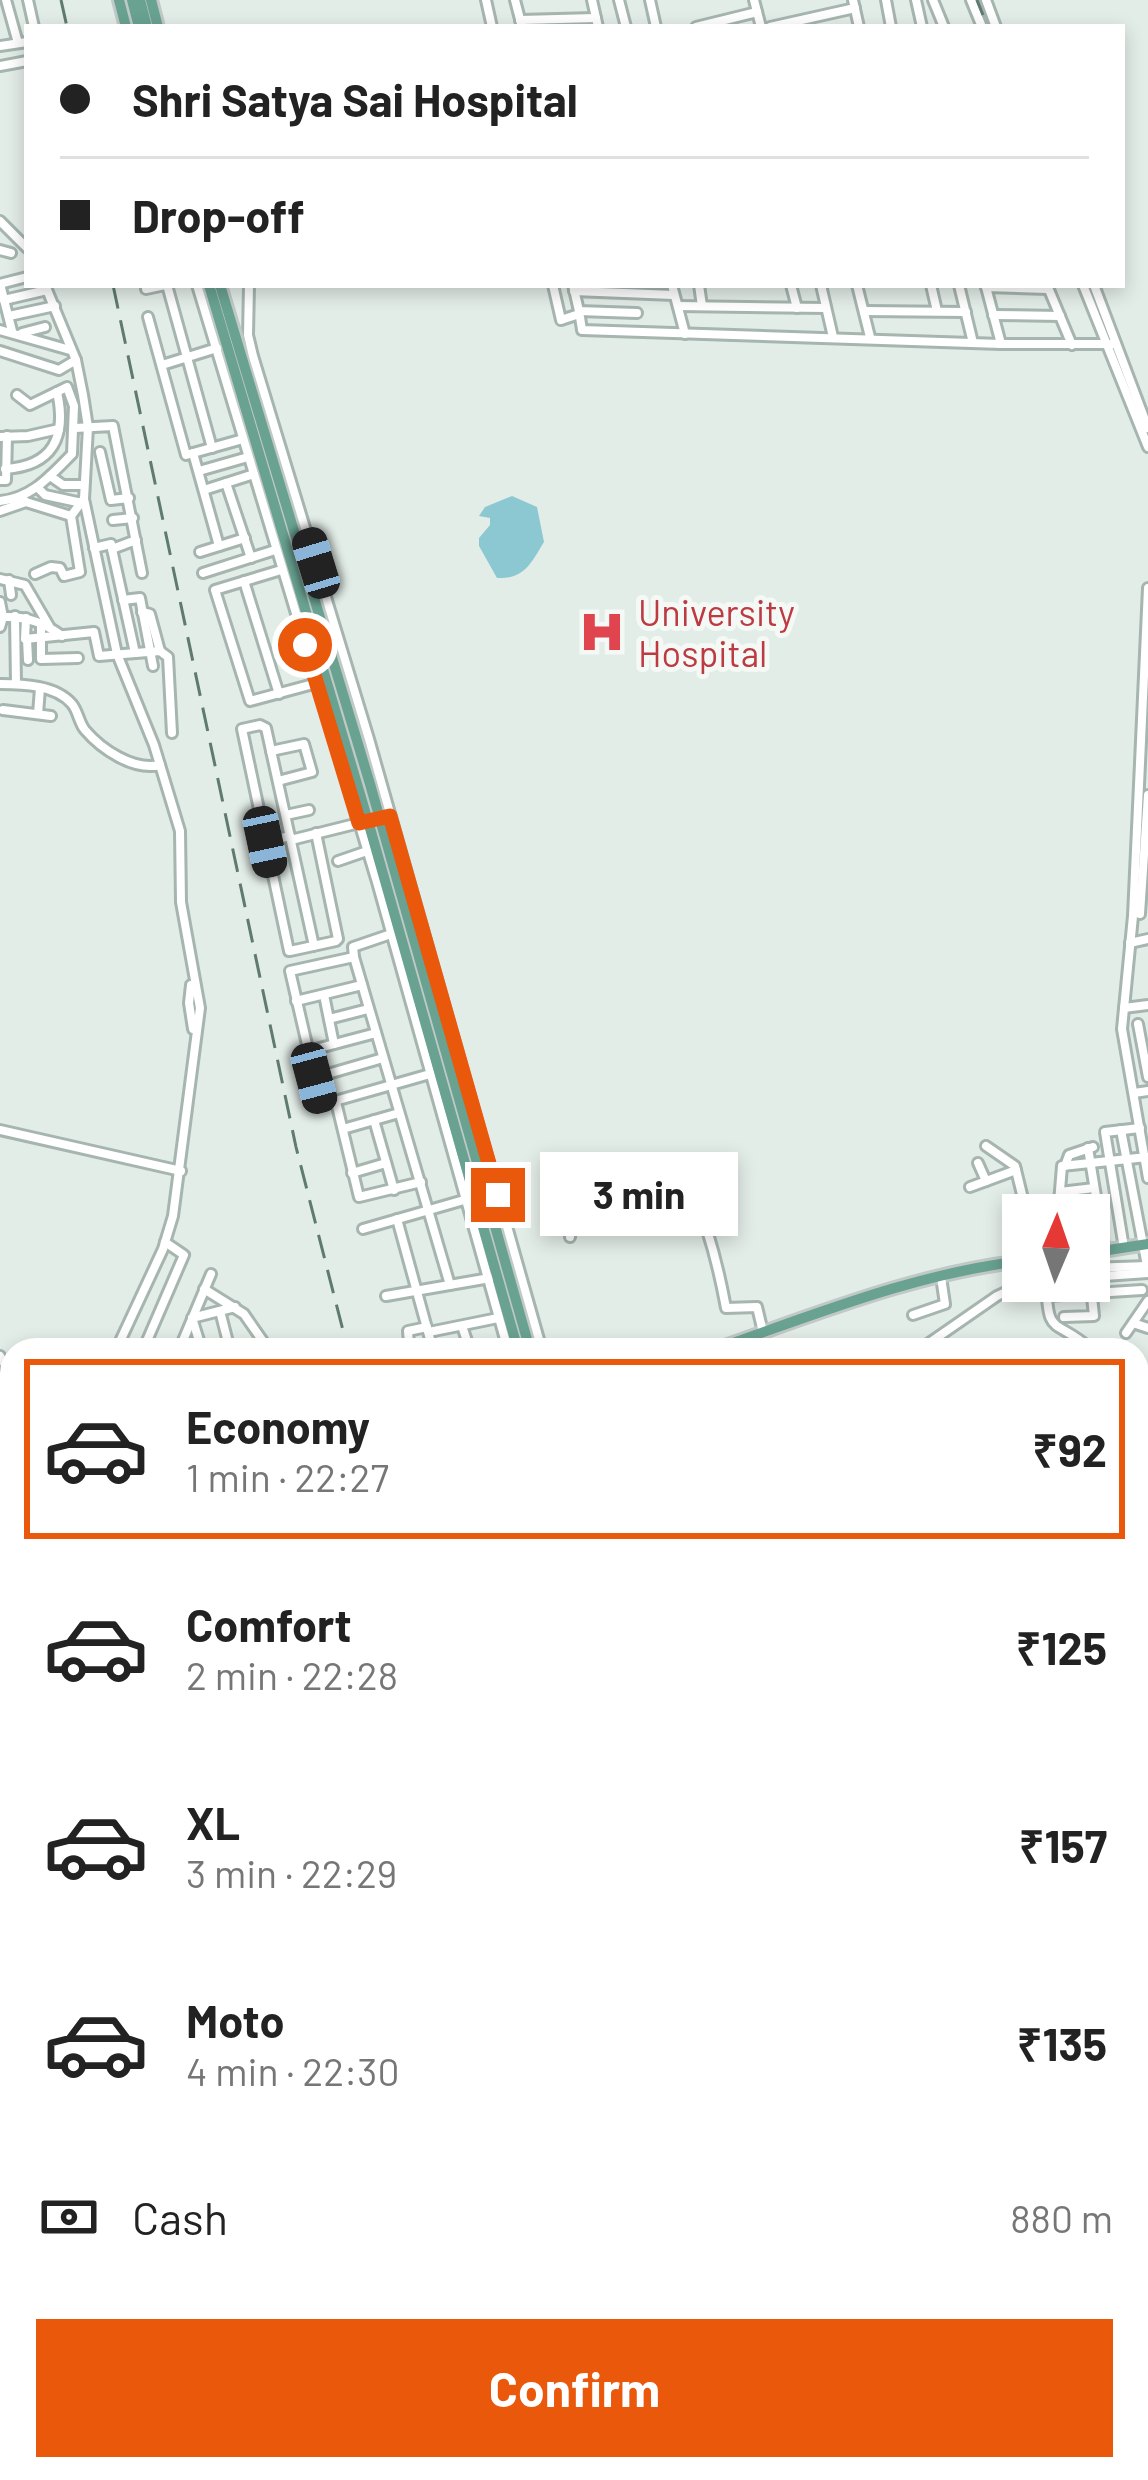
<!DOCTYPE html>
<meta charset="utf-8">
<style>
:root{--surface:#fff;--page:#f6f6f6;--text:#222;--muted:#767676;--line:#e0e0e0;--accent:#ea580c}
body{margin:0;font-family:Barlow,sans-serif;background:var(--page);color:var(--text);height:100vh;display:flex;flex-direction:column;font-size:45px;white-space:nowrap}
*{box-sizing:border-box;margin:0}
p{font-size:39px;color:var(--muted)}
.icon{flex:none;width:66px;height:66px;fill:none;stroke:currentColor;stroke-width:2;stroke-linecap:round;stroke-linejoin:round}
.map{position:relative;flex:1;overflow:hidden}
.details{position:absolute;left:0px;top:1338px;width:1149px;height:1143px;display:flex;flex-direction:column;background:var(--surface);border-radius:36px 36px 0 0;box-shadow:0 6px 18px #0003}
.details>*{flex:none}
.hud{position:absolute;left:24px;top:24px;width:1101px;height:264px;border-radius:0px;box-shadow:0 6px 18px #0003;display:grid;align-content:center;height:264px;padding:0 36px;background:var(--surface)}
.needle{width:78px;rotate:2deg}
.fabs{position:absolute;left:1002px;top:1194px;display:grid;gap:24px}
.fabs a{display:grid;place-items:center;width:108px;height:108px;border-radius:0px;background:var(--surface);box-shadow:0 6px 18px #0003;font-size:60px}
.end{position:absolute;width:54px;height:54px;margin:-27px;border:15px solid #ea580c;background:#fff;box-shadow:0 0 0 6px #fff}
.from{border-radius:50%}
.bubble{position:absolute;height:84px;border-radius:0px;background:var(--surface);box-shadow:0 6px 18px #0003;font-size:39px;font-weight:700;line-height:84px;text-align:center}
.car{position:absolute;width:36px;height:72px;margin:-36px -18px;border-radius:15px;box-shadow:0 0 9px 3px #0007;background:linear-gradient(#222 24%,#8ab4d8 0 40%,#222 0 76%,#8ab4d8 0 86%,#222 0)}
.hud b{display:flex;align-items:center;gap:42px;height:114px;font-size:45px}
.hud b+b{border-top:3px solid var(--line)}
.hud i{width:30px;height:30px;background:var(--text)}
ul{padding:21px 0 0;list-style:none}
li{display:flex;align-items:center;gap:36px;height:180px;margin:0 24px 18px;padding:0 12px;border:6px solid transparent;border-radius:0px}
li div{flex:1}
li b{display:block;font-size:45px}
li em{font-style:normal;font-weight:700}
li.on{border-color:var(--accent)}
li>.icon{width:108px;height:108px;stroke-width:1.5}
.pay{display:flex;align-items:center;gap:30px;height:132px;padding:0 36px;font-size:45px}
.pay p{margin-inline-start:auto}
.action{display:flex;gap:24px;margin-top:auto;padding:24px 36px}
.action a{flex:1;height:138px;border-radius:0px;background:var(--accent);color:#fff;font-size:48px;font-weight:700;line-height:138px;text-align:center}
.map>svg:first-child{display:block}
.water{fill:#8cc8d1}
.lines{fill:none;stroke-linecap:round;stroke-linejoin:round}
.minor-casing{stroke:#a6b5af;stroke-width:14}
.major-casing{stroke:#c1c9c7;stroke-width:16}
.minor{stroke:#fff;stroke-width:8}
.major{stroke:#69a291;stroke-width:10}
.rail{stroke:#5e7a71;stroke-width:3;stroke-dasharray:24 12;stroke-linecap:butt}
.route{stroke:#ea580c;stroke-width:15}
.labels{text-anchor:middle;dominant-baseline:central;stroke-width:10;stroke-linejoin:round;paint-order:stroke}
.health-label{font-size:36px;fill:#be3a42;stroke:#f4f9f6;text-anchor:start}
</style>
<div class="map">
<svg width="1148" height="2480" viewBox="0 0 1148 2480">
<rect width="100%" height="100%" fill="#e3ede8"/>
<path class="water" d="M512,496L537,507L544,542C531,563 525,579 497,578L479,546V538L490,525V518L479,516L485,507Z"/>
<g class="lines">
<g class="minor-casing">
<g id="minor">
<polyline points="6,0 18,43"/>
<polyline points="28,0 34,27"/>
<polyline points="486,0 492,27"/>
<polyline points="515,0 522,27"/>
<polyline points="592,0 598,27"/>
<polyline points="619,0 626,27"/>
<polyline points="650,0 656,27"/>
<polyline points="754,0 761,27"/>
<polyline points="853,0 859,27"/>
<polyline points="886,0 891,27"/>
<polyline points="916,0 922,27"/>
<polyline points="933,0 944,27"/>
<polyline points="971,0 982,27"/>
<polyline points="986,0 996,27"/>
<polyline points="520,20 596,18"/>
<polyline points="696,27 757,12"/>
<polyline points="770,27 855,8"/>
<polyline points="0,46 27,42"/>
<polyline points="0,66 27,61"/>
<polyline points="0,221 27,248"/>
<polyline points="0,250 11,253"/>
<polyline points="0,284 12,331"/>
<polyline points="0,284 27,277"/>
<polyline points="45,285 76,360 83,395 88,427 84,499 117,654 154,745 180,831 181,902 200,1008 173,1216 163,1249 116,1350"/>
<polyline points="167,285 212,448"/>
<polyline points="197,285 377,882 508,1350"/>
<polyline points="249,285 248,335 253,356 369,739 542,1350"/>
<polyline points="553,285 561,320 579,314"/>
<polyline points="573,285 579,311 637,313"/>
<polyline points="672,285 685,334"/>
<polyline points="699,285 702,306"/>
<polyline points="791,285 797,308"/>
<polyline points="821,285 833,337"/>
<polyline points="857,285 870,337"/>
<polyline points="931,285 937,311"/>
<polyline points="959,285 973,343"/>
<polyline points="1047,285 1072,345"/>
<polyline points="1083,285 1148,447"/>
<polyline points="1094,285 1148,428"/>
<polyline points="986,287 1048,289"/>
<polyline points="986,287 1001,344"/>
<polyline points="146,289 165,285"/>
<polyline points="574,291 674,295"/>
<polyline points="4,300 47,290"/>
<polyline points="678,306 826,308"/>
<polyline points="864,311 966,312"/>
<polyline points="993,315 1060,316"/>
<polyline points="9,316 55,306"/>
<polyline points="148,317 186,455 243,439"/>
<polyline points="580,317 582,330 1001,344 1116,344"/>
<polyline points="0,330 70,350"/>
<polyline points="22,333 45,327"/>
<polyline points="0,351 59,370 76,360"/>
<polyline points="162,365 217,348"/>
<polyline points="75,428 113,426 142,573"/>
<polyline points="0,437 28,436 59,429"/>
<polyline points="100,452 111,500 129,498"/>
<polyline points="193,453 219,546"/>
<path d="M5,469C53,466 67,437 57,392"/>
<polyline points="199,471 248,457"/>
<polyline points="50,476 63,485 84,485"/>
<polyline points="0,480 6,480 7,436"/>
<polyline points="226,483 251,558"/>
<polyline points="37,487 45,495 82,503"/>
<polyline points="204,490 254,474"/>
<polyline points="22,498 26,502 71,516"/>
<path d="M0,501C32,498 50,476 72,454L74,406L67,387L30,405L17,395"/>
<polyline points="0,511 26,502"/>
<polyline points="113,520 133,518"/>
<polyline points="94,548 111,544 112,549 136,540"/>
<polyline points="112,549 135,653"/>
<polyline points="200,552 245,538"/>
<polyline points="281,570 215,590 250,701 317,683"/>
<polyline points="203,573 275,550"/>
<polyline points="35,574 51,567 60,568 64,576 80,572 71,516 83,500"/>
<polyline points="0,579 25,585 49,626"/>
<polyline points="9,580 11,595"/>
<polyline points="244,581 279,694"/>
<polyline points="1148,588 1133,916 1122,1029 1148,1178"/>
<polyline points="123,600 140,598 153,666"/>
<polyline points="0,602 3,617 0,627"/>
<polyline points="142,612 150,614 160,651"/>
<polyline points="15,616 16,684"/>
<path d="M3,617C26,616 44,622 62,636"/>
<polyline points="26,618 25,639 94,632 99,656 160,651 168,657 172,733"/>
<polyline points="41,623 41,659 78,658"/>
<polyline points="27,639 28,660"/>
<path d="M0,684C23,684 56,685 72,704C78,711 79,723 85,730C102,750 134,771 160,765"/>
<polyline points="3,710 51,716"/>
<polyline points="38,714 40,688"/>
<polyline points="271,751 304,744 312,772 278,781"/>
<polyline points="286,815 309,810"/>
<polyline points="291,840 359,823"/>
<polyline points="265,842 290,836"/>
<polyline points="338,861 367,851"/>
<polyline points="1140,914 1148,795"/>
<polyline points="391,934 353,947 354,957 450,1285"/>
<polyline points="1130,943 1148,939"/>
<polyline points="314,946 266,728 260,725 242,729 289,951 290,951 336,941 338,939 316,833"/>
<polyline points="354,957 290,971 321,1105 430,1074"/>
<polyline points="191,985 189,1003 193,1029"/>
<polyline points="324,995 334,1044"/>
<polyline points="296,1001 362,985"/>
<polyline points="1124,1008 1148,1005"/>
<polyline points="329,1019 368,1009"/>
<polyline points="1138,1024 1148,1077"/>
<polyline points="308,1051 376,1033"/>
<polyline points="314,1078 383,1058"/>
<polyline points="1134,1093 1148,1091"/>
<polyline points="336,1102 359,1197 421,1182"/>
<polyline points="374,1120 394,1190"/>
<polyline points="343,1129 399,1113"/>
<polyline points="0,1130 181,1171"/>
<polyline points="1121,1130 1148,1271"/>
<polyline points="986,1146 1015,1166 1027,1215"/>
<polyline points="1088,1148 1105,1251"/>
<polyline points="978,1163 986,1181"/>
<polyline points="1065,1166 1069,1155 1093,1147"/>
<polyline points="352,1173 386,1163"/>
<polyline points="970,1187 1016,1170"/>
<polyline points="1060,1192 1094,1188"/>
<polyline points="1059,1206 1096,1202"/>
<polyline points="1058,1215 1062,1166 1147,1157"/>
<polyline points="397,1219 433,1350"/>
<polyline points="363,1229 464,1200"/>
<path d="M570,1237L575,1190L622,1196L694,1195C709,1230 719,1270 726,1308L757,1307L763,1332"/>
<polyline points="1124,1248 1105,1132 1140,1128"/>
<polyline points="1089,1268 1147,1266"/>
<path d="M1046,1281C1048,1340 1054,1316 1092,1350"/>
<polyline points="204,1289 244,1314 269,1350"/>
<polyline points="386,1296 490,1278"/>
<polyline points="1047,1296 1142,1290"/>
<polyline points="220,1311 230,1350"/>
<polyline points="913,1315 945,1304 941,1277"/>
<polyline points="1064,1317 1094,1316 1090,1277 1148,1273"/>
<polyline points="1133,1323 1148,1328"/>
<polyline points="462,1326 470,1350"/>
<polyline points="429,1332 498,1318"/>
<polyline points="1126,1333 1148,1301"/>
<polyline points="409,1344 408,1331 427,1327"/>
<polyline points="143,1350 184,1255 165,1242"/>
<polyline points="179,1350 211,1274"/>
<polyline points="202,1350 192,1318 235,1307"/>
<polyline points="386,1350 409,1344 411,1350"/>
<polyline points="919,1350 997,1296 1029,1281"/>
<polyline points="0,1356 12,1378"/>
<polyline points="1137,1451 1148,1450"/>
<polyline points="0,1459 12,1469"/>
<polyline points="0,1468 12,1479"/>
<polyline points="1137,1479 1144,1477"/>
<polyline points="1137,1498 1142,1497 1147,1515"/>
<polyline points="1137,1546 1148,1582"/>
<polyline points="0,1602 12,1602"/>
<polyline points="1137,1614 1148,1611"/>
<polyline points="1139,1739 1148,1723"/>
<polyline points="0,1764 12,1778"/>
<polyline points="1137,1777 1148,1807"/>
<polyline points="0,1788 12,1802"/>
<polyline points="1137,1840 1148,1835"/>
<polyline points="1137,1872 1148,1867"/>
<polyline points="0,1909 12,1907"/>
<polyline points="1139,1918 1148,1969"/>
<polyline points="1137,1994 1148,1992"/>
<polyline points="1137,2016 1148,2014"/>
<polyline points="1137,2048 1148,2047"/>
<polyline points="1137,2075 1148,2072"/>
<polyline points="1137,2087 1148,2090"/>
<polyline points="1141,2109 1148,2113"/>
<polyline points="0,2125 12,2126"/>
<polyline points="1137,2135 1148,2119"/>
<polyline points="0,2150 12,2150"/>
<polyline points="1137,2153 1148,2152"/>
<polyline points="1137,2164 1148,2162"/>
<polyline points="1145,2232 1148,2208"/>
<polyline points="1137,2266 1148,2266"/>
<polyline points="1137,2302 1148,2303"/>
<polyline points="1137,2363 1148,2364"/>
<polyline points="1137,2377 1148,2377"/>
<polyline points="1137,2423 1144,2434"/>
<polyline points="1137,2458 1148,2456"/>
<polyline points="0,2464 12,2462"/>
<polyline points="53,2469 97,2480"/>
<polyline points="352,2469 357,2480"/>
<polyline points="397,2469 406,2480"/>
<polyline points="617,2469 620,2480"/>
<polyline points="690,2469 693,2480"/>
<polyline points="1023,2469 1028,2480"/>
<polyline points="0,2472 13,2469"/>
<polyline points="143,2477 144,2469"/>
<polyline points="1050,2478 1080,2469"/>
<polyline points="315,2480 317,2469"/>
<polyline points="754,2480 756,2469"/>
<polyline points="775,2480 778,2469"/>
<polyline points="796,2480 799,2469"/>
<polyline points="803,2480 807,2469"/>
<polyline points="878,2480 881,2469"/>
</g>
</g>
<g class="major-casing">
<g id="major">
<polyline points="119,0 126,27"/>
<polyline points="132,0 139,27"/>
<polyline points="140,0 147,27"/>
<polyline points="151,0 158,27"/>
<polyline points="209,285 368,821 518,1350"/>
<polyline points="220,285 370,784 530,1350"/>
<polyline points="1089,1253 1148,1244"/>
<path d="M713,1350C814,1315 916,1273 1023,1261"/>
<polyline points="1031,2469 1037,2480"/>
<polyline points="1046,2469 1052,2480"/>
</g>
</g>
<use href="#minor" class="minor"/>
<use href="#major" class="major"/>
<g class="rail">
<polyline points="61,0 67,27"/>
<polyline points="977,0 983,15"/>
<polyline points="113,285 296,1147 348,1350"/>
<polyline points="648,2469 651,2480"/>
</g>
</g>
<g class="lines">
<polyline class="route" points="305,645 359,823 390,816 498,1195"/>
</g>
<defs>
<g id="hospital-bare" transform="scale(3.6)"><path d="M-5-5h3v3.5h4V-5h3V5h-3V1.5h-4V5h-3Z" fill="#e0444e" stroke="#f4f9f6" stroke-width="2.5" paint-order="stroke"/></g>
</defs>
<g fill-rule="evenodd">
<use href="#hospital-bare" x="602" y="632"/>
</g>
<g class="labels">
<g class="health-label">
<text x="638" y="611">University<tspan x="638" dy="41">Hospital</tspan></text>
</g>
</g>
</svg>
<div class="fabs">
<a><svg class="needle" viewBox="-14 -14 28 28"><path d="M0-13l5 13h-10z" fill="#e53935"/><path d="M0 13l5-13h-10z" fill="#767676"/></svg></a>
</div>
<i class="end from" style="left:305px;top:645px"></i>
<i class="end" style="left:498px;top:1195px"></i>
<div class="bubble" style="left:540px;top:1152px;width:198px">3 min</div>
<i class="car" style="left:316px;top:563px;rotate:343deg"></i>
<i class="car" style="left:265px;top:842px;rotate:168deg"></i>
<i class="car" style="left:314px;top:1078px;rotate:165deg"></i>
<div class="hud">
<b><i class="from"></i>Shri Satya Sai Hospital</b>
<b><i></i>Drop-off</b>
</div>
<section class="details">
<ul>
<li class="on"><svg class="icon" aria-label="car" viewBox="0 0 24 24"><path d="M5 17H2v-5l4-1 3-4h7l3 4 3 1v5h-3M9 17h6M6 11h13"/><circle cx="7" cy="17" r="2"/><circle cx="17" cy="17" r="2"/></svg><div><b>Economy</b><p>1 min · 22:27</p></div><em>₹92</em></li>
<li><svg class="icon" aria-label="car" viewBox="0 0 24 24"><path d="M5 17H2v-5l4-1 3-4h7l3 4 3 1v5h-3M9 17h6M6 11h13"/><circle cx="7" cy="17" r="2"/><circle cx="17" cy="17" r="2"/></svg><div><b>Comfort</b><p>2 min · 22:28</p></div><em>₹125</em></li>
<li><svg class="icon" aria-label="car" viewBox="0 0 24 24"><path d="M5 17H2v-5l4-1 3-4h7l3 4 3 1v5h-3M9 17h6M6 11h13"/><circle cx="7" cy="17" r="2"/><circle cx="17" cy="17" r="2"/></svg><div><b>XL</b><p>3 min · 22:29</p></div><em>₹157</em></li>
<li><svg class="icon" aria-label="car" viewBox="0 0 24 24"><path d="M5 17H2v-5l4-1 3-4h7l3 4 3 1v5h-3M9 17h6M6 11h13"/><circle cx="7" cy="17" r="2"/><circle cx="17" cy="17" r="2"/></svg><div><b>Moto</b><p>4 min · 22:30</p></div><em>₹135</em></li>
</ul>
<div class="pay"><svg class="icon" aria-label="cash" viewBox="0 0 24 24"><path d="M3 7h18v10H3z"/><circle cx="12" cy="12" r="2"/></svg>Cash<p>880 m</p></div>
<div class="action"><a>Confirm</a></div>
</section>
</div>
